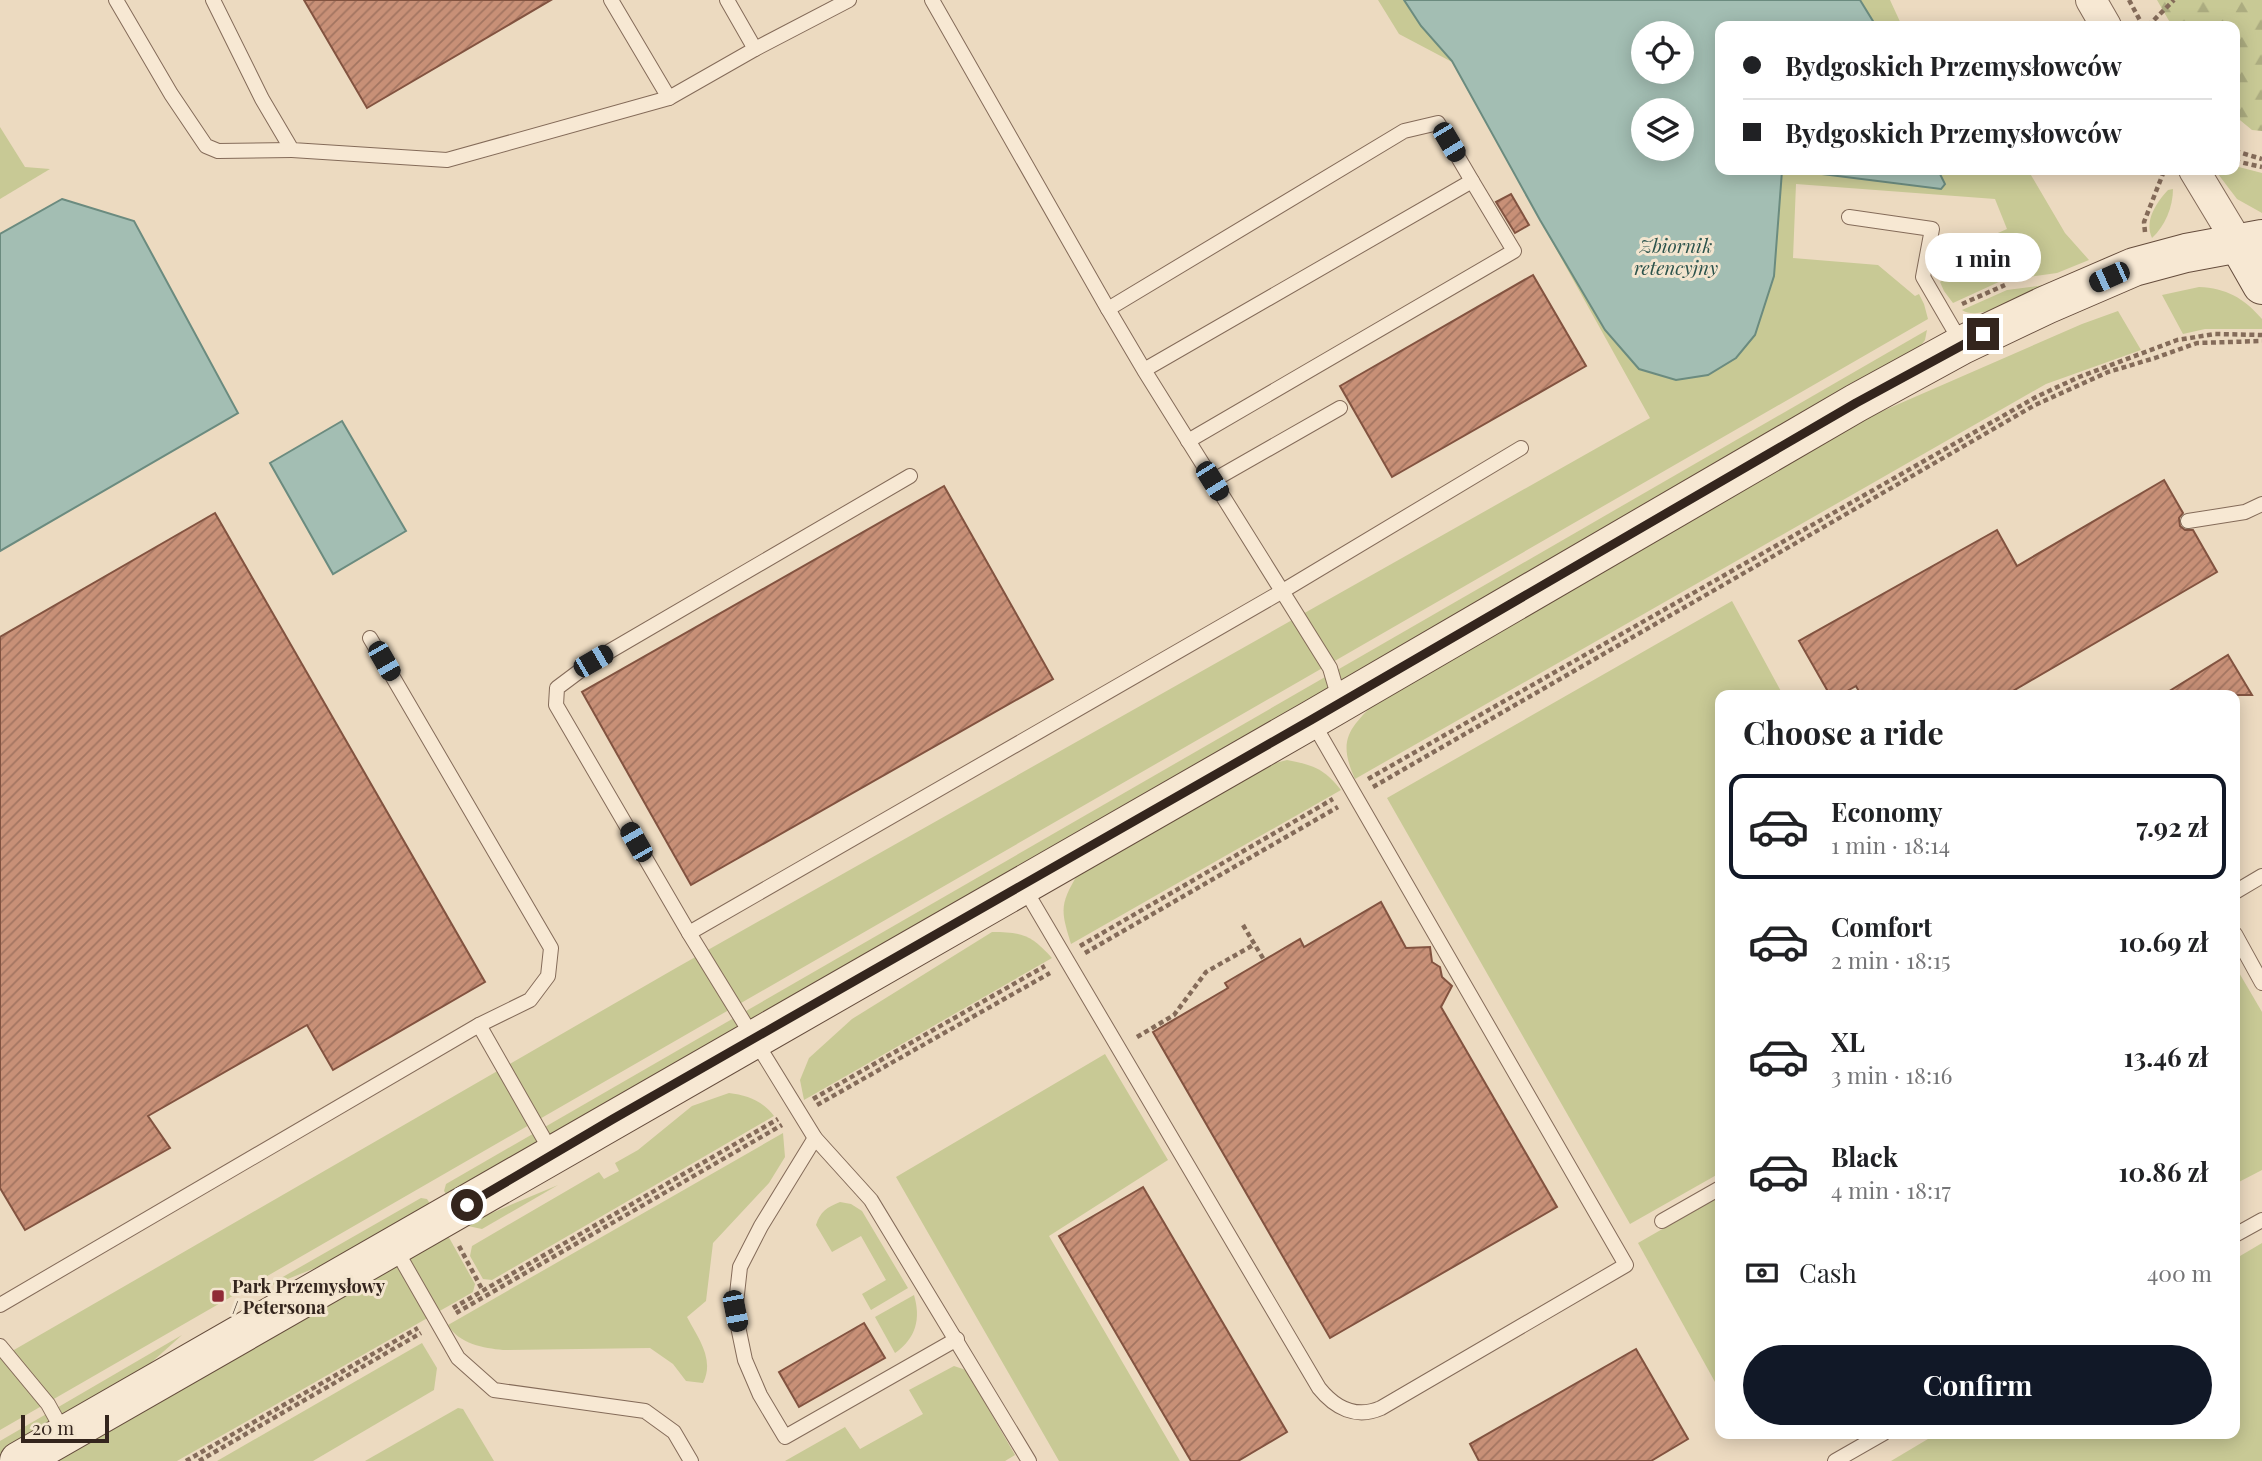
<!DOCTYPE html>
<meta charset="utf-8">
<style>
:root{--surface:#fff;--page:#f2f2f2;--text:#202124;--muted:#757577;--line:#e0e0e0;--accent:#111827}
body{margin:0;font-family:"Playfair Display",serif;background:var(--page);color:var(--text);height:100vh;display:flex;flex-direction:column;font-size:26px;white-space:nowrap}
*{box-sizing:border-box;margin:0}
p{font-size:23px;color:var(--muted)}
.icon{flex:none;width:38px;height:38px;fill:none;stroke:currentColor;stroke-width:2;stroke-linecap:round;stroke-linejoin:round}
.map{position:relative;flex:1;overflow:hidden}
.sheet{position:absolute;left:1715px;top:690px;width:525px;height:749px;display:flex;flex-direction:column;background:var(--surface);border-radius:14px;box-shadow:0 4px 18px #0003}
.sheet>*{flex:none}
.guide{position:absolute;left:1715px;top:21px;width:525px;height:154px;border-radius:14px;box-shadow:0 4px 18px #0003;display:grid;align-content:center;height:154px;padding:0 28px;background:var(--surface)}
.controls{position:absolute;left:1631px;top:21px;display:grid;gap:14px}
.controls a{display:grid;place-items:center;width:63px;height:63px;border-radius:50%;background:var(--surface);box-shadow:0 4px 18px #0003;font-size:35px}
.scale{position:absolute;left:21px;bottom:18px;width:88px;box-sizing:border-box;padding-left:7px;border:4px solid #34251d;border-top:0;font-size:19px;line-height:24px;white-space:nowrap;color:#34251d;-webkit-text-stroke:5px #f3e5cf;paint-order:stroke}
.end{position:absolute;width:32px;height:32px;margin:-16px;border:9px solid #34251d;background:#fff;box-shadow:0 0 0 4px #fff}
.from{border-radius:50%}
.bubble{position:absolute;height:49px;border-radius:24px;background:var(--surface);box-shadow:0 4px 18px #0003;font-size:23px;font-weight:700;line-height:49px;text-align:center}
.car{position:absolute;width:21px;height:42px;margin:-21px -10px;border-radius:9px;box-shadow:0 0 5px 2px #0007;background:linear-gradient(#222 24%,#8ab4d8 0 40%,#222 0 76%,#8ab4d8 0 86%,#222 0)}
.guide b{display:flex;align-items:center;gap:24px;height:66px;font-size:26px}
.guide b+b{border-top:2px solid var(--line)}
.guide i{width:18px;height:18px;background:var(--text)}
ul{padding:0;list-style:none}
li{display:flex;align-items:center;gap:21px;height:105px;margin:0 14px 10px;padding:0 14px;border:4px solid transparent;border-radius:14px}
li div{flex:1}
li b{display:block;font-size:26px}
li em{font-style:normal;font-weight:700}
li.on{border-color:var(--accent)}
li>.icon{width:63px;height:63px;stroke-width:1.5}
h2{padding:0 28px;font-size:32px;line-height:84px}
.pay{display:flex;align-items:center;gap:18px;height:77px;padding:0 28px;font-size:26px}
.pay p{margin-inline-start:auto}
.primary-button{display:flex;gap:14px;margin-top:auto;padding:14px 28px}
.primary-button a{flex:1;height:80px;border-radius:42px;background:var(--accent);color:#fff;font-size:28px;font-weight:700;line-height:80px;text-align:center}
.map>svg:first-child{display:block}
.green{fill:#c8c995;fill-rule:evenodd}
.forest{fill:url(#forest-firs)}
.water{fill:#a3beb3;stroke:#6b8b7f;stroke-width:2;fill-rule:evenodd}
.building{fill:url(#building-hatch);stroke:#825340;stroke-width:2}
.lines{fill:none;stroke-linecap:round;stroke-linejoin:round}
.lane-casing{stroke:#846b59;stroke-width:16}
.street-casing{stroke:#846b59;stroke-width:32}
.secondary-casing{stroke:#654c3c;stroke-width:40}
.path{stroke:#846b59;stroke-width:4.5;stroke-dasharray:5 3.5;stroke-linecap:butt}
.lane{stroke:#f7e8d3;stroke-width:14}
.street{stroke:#f7e8d3;stroke-width:30}
.secondary{stroke:#f7e8d3;stroke-width:38}
.route{stroke:#34251d;stroke-width:9}
.poi-dot{fill:#902b37;stroke:#f3e5cf;stroke-width:2.5}
.labels{text-anchor:middle;dominant-baseline:central;stroke-width:6;stroke-linejoin:round;paint-order:stroke}
.poi-label{font-size:18px;font-weight:bold;fill:#34251d;stroke:#f3e5cf;text-anchor:start}
.water-label{font-size:19px;font-style:italic;fill:#2c534c;stroke:#f3e5cf}
</style>
<div class="map">
<svg width="2262" height="1461" viewBox="0 0 2262 1461">
<defs>
<pattern id="forest-firs" width="22" height="20" patternUnits="userSpaceOnUse" patternTransform="scale(1.75)"><rect width="22" height="20" fill="#c8c995"/><path d="M5 1l3.5 6h-7zM16 11l3.5 6h-7z" fill="#acac80"/></pattern>
<pattern id="building-hatch" width="6" height="6" patternUnits="userSpaceOnUse" patternTransform="scale(1.75)"><rect width="6" height="6" fill="#c89077"/><path d="M-1 1l2-2M0 6l6-6M5 7l2-2" fill="none" stroke="#a37561"/></pattern>
</defs>
<rect width="100%" height="100%" fill="#ecdac0"/>
<g class="green">
<path d="M1378,0H1890L1902,26H1720V170H2028L2065,233L2089,260L2057,273L2001,281L1953,303L1944,291L1940,282L1943,280L1950,254L2007,229L1995,199L1796,184L1793,258L1878,265L1915,296L1919,294L1924,304L1928,319L0,1430V1358L676,968L1650,418L1452,62L1399,34ZM1643,33H1682V72H1643ZM1643,110H1682V149H1643Z"/>
<polygon points="0,127 25,167 50,169 0,199"/>
<polygon points="2235,166 2262,173 2262,213 2237,199 2215,170 2235,170"/>
<path d="M2173,189C2173,207 2165,226 2152,238C2144,221 2156,203 2168,190Z"/>
<path d="M2053,284C2033,292 1981,323 1962,310L2007,290Z"/>
<path d="M2199,287C2226,288 2244,298 2262,319V329H2205L2183,334L2162,295Z"/>
<path d="M2118,311L2141,350L2046,384L1355,779C1336,737 1351,728 1380,697L1862,420L2082,324Z"/>
<polygon points="1927,330 1925,340 1919,348 448,1197 444,1191 446,1184"/>
<polygon points="1732,601 1783,695 1720,695 1720,1173 1630,1224 1387,798"/>
<path d="M1287,760C1314,765 1324,769 1341,790L1071,944C1060,909 1060,904 1079,872L1256,768Z"/>
<path d="M992,932C1023,932 1031,935 1052,958L804,1100L800,1080L809,1058L852,1019Z"/>
<polygon points="2235,971 2238,971 2262,1012 2262,1170 2235,1184"/>
<polygon points="1105,1054 1168,1160 1049,1236 1180,1461 1059,1461 896,1177"/>
<path d="M729,1093C747,1095 763,1101 774,1116L492,1280L483,1279L470,1256L472,1246L599,1172L604,1179L619,1171L615,1163L638,1150L692,1106Z"/>
<path d="M783,1133L785,1157L769,1183L713,1243L706,1301L687,1317C698,1338 715,1359 703,1383L686,1381L673,1364L650,1348L503,1350C484,1348 459,1344 448,1325Z"/>
<polygon points="558,1185 482,1229 463,1225"/>
<polygon points="1720,1196 1720,1391 1638,1243"/>
<polygon points="421,1198 427,1199 432,1207 343,1257 260,1290"/>
<path d="M840,1202L851,1204L862,1211L908,1288L871,1310L862,1294L886,1280L861,1236L832,1252L816,1225C820,1212 827,1207 840,1202Z"/>
<polygon points="447,1234 475,1284 473,1292 177,1461 54,1461"/>
<polygon points="2262,1243 2262,1461 1891,1461 1938,1433 2235,1433 2235,1259"/>
<path d="M914,1295C921,1319 916,1338 895,1353L875,1317Z"/>
<polygon points="182,1335 134,1378 0,1455 0,1441"/>
<polygon points="422,1343 437,1368 434,1390 313,1461 217,1461"/>
<polygon points="954,1366 966,1370 1015,1455 1005,1461 785,1461 845,1427 860,1449 923,1414 909,1390"/>
<polygon points="458,1408 463,1409 494,1461 365,1461"/>
</g>
<polygon class="forest" points="2157,0 2262,0 2262,131 2252,130 2235,116 2235,26 2172,26"/>
<g class="water">
<path d="M1404,0H1860L1876,26H1720V170H1938L1945,184L1941,189L1790,170L1782,171L1774,276L1755,335L1736,358L1708,375L1676,380L1639,369L1605,330L1540,220L1452,61L1421,26ZM1643,33H1682V72H1643ZM1643,110H1682V149H1643Z"/>
<polygon points="62,199 134,221 238,413 0,551 0,234"/>
<polygon points="342,421 406,531 333,574 270,463"/>
</g>
<g class="building">
<polygon points="304,0 551,0 367,108"/>
<polygon points="1511,194 1529,225 1515,233 1496,202"/>
<polygon points="1533,275 1586,366 1392,477 1340,386"/>
<polygon points="2164,480 2183,513 2179,518 2180,526 2185,530 2193,530 2217,572 2006,695 1861,695 1856,686 1840,695 1830,695 1799,641 1997,530 2017,566"/>
<polygon points="944,486 1053,679 691,885 582,692"/>
<polygon points="215,513 485,982 333,1070 307,1025 148,1116 170,1148 25,1230 0,1188 0,637"/>
<polygon points="2228,655 2252,695 2163,695"/>
<polygon points="1381,902 1406,948 1430,947 1432,962 1440,967 1442,977 1452,986 1441,1007 1557,1207 1330,1338 1153,1032 1228,988 1225,983 1300,939 1304,947"/>
<polygon points="1143,1187 1287,1432 1238,1461 1191,1461 1059,1236"/>
<polygon points="864,1323 885,1358 799,1407 779,1372"/>
<polygon points="1636,1349 1688,1439 1651,1461 1479,1461 1470,1444"/>
</g>
<g class="lines">
<g class="lane-casing">
<g id="lane">
<polyline points="116,0 171,94 206,146 218,151 292,150"/>
<polyline points="213,0 262,99 292,150 447,160 669,98"/>
<polyline points="611,0 669,98 755,49"/>
<polyline points="727,0 755,49 849,0"/>
<polyline points="932,0 1108,309"/>
<polyline points="1849,217 1932,229 1923,277 1962,344"/>
<polyline points="1144,370 1108,309 1404,131 1438,123 1472,181 1144,370 1330,668 1340,702"/>
<polyline points="1188,441 1514,251 1472,181"/>
<polyline points="1212,481 1340,408"/>
<polyline points="2188,521 2245,512 2262,504"/>
<polyline points="370,638 551,948 548,976 530,1000 479,1025"/>
<path d="M1023,886L1319,1388C1335,1408 1356,1419 1381,1408L1626,1265L1312,721"/>
<polyline points="2235,892 2262,876"/>
<polyline points="689,933 556,705 557,688 593,661 910,476"/>
<polyline points="2235,934 2262,983"/>
<polyline points="815,1138 761,1226 740,1267 735,1312 745,1360 760,1395 785,1437 957,1339"/>
<polyline points="1662,1221 1720,1188"/>
<polyline points="2235,1235 2262,1220"/>
<polyline points="395,1248 458,1358 494,1390 645,1411 674,1432 691,1461"/>
<polyline points="0,1305 479,1025 552,1153"/>
<polyline points="0,1346 48,1404 64,1433"/>
<polyline points="1029,1461 871,1200 815,1138 689,933 1281,592 1521,448"/>
<polyline points="1835,1461 1884,1433"/>
</g>
</g>
<g class="street-casing">
<g id="street">
<polyline points="2091,0 2106,26"/>
<polyline points="2194,170 2238,243"/>
</g>
</g>
<g class="secondary-casing">
<g id="secondary">
<polyline points="2238,243 2262,285"/>
<polyline points="19,1461 1311,720 1856,403 1962,345 2046,305 2134,267 2186,253 2262,239"/>
</g>
</g>
<g class="path">
<polyline points="2129,0 2143,26"/>
<polyline points="2148,26 2174,0"/>
<polyline points="2235,151 2262,159"/>
<polyline points="2235,161 2262,167"/>
<polyline points="2145,232 2144,222 2164,171"/>
<polyline points="1962,304 2005,285"/>
<polyline points="1368,779 2036,397 2079,377 2177,340 2215,334 2262,335"/>
<polyline points="1373,787 2035,405 2108,372 2155,358 2197,343 2262,341"/>
<polyline points="1243,925 1264,960"/>
<polyline points="1080,946 1333,799"/>
<polyline points="1085,953 1338,807"/>
<polyline points="1137,1037 1174,1015 1206,972 1255,944"/>
<polyline points="813,1099 1045,966"/>
<polyline points="817,1105 1050,973"/>
<polyline points="459,1246 483,1291"/>
<polyline points="453,1308 778,1119"/>
<polyline points="456,1313 782,1125"/>
<polyline points="186,1461 418,1328"/>
<polyline points="199,1461 421,1333"/>
</g>
<use href="#lane" class="lane"/>
<use href="#street" class="street"/>
<use href="#secondary" class="secondary"/>
</g>
<g class="lines">
<polyline class="route" points="467,1205 613,1119 1311,720 1856,403 1983,334"/>
</g>
<rect class="poi-dot" x="211" y="1289" width="14" height="14" rx="3.5"/>
<g class="labels">
<g class="poi-label">
<text x="232" y="1286">Park Przemysłowy<tspan x="232" dy="21">/ Petersona</tspan></text>
</g>
<g class="water-label">
<text x="1676" y="245">Zbiornik<tspan x="1676" dy="22">retencyjny</tspan></text>
</g>
</g>
</svg>
<div class="controls">
<a><svg class="icon" aria-label="locate" viewBox="0 0 24 24"><circle cx="12" cy="12" r="6"/><path d="M12 2v4M12 18v4M2 12h4M18 12h4"/></svg></a>
<a><svg class="icon" aria-label="layers" viewBox="0 0 24 24"><path d="M12 4l9 5-9 5-9-5zM3 14l9 5 9-5"/></svg></a>
</div>
<div class="scale">20 m</div>
<i class="end from" style="left:467px;top:1205px"></i>
<i class="end" style="left:1983px;top:334px"></i>
<div class="bubble" style="left:1925px;top:233px;width:116px">1 min</div>
<i class="car" style="left:1449px;top:142px;rotate:149deg"></i>
<i class="car" style="left:2109px;top:277px;rotate:246deg"></i>
<i class="car" style="left:1212px;top:481px;rotate:148deg"></i>
<i class="car" style="left:384px;top:661px;rotate:150deg"></i>
<i class="car" style="left:593px;top:661px;rotate:60deg"></i>
<i class="car" style="left:636px;top:842px;rotate:330deg"></i>
<i class="car" style="left:735px;top:1311px;rotate:169deg"></i>
<div class="guide">
<b><i class="from"></i>Bydgoskich Przemysłowców</b>
<b><i></i>Bydgoskich Przemysłowców</b>
</div>
<section class="sheet">
<h2>Choose a ride</h2>
<ul>
<li class="on"><svg class="icon" aria-label="car" viewBox="0 0 24 24"><path d="M5 17H2v-5l4-1 3-4h7l3 4 3 1v5h-3M9 17h6M6 11h13"/><circle cx="7" cy="17" r="2"/><circle cx="17" cy="17" r="2"/></svg><div><b>Economy</b><p>1 min · 18:14</p></div><em>7.92 zł</em></li>
<li><svg class="icon" aria-label="car" viewBox="0 0 24 24"><path d="M5 17H2v-5l4-1 3-4h7l3 4 3 1v5h-3M9 17h6M6 11h13"/><circle cx="7" cy="17" r="2"/><circle cx="17" cy="17" r="2"/></svg><div><b>Comfort</b><p>2 min · 18:15</p></div><em>10.69 zł</em></li>
<li><svg class="icon" aria-label="car" viewBox="0 0 24 24"><path d="M5 17H2v-5l4-1 3-4h7l3 4 3 1v5h-3M9 17h6M6 11h13"/><circle cx="7" cy="17" r="2"/><circle cx="17" cy="17" r="2"/></svg><div><b>XL</b><p>3 min · 18:16</p></div><em>13.46 zł</em></li>
<li><svg class="icon" aria-label="car" viewBox="0 0 24 24"><path d="M5 17H2v-5l4-1 3-4h7l3 4 3 1v5h-3M9 17h6M6 11h13"/><circle cx="7" cy="17" r="2"/><circle cx="17" cy="17" r="2"/></svg><div><b>Black</b><p>4 min · 18:17</p></div><em>10.86 zł</em></li>
</ul>
<div class="pay"><svg class="icon" aria-label="cash" viewBox="0 0 24 24"><path d="M3 7h18v10H3z"/><circle cx="12" cy="12" r="2"/></svg>Cash<p>400 m</p></div>
<div class="primary-button"><a>Confirm</a></div>
</section>
</div>
